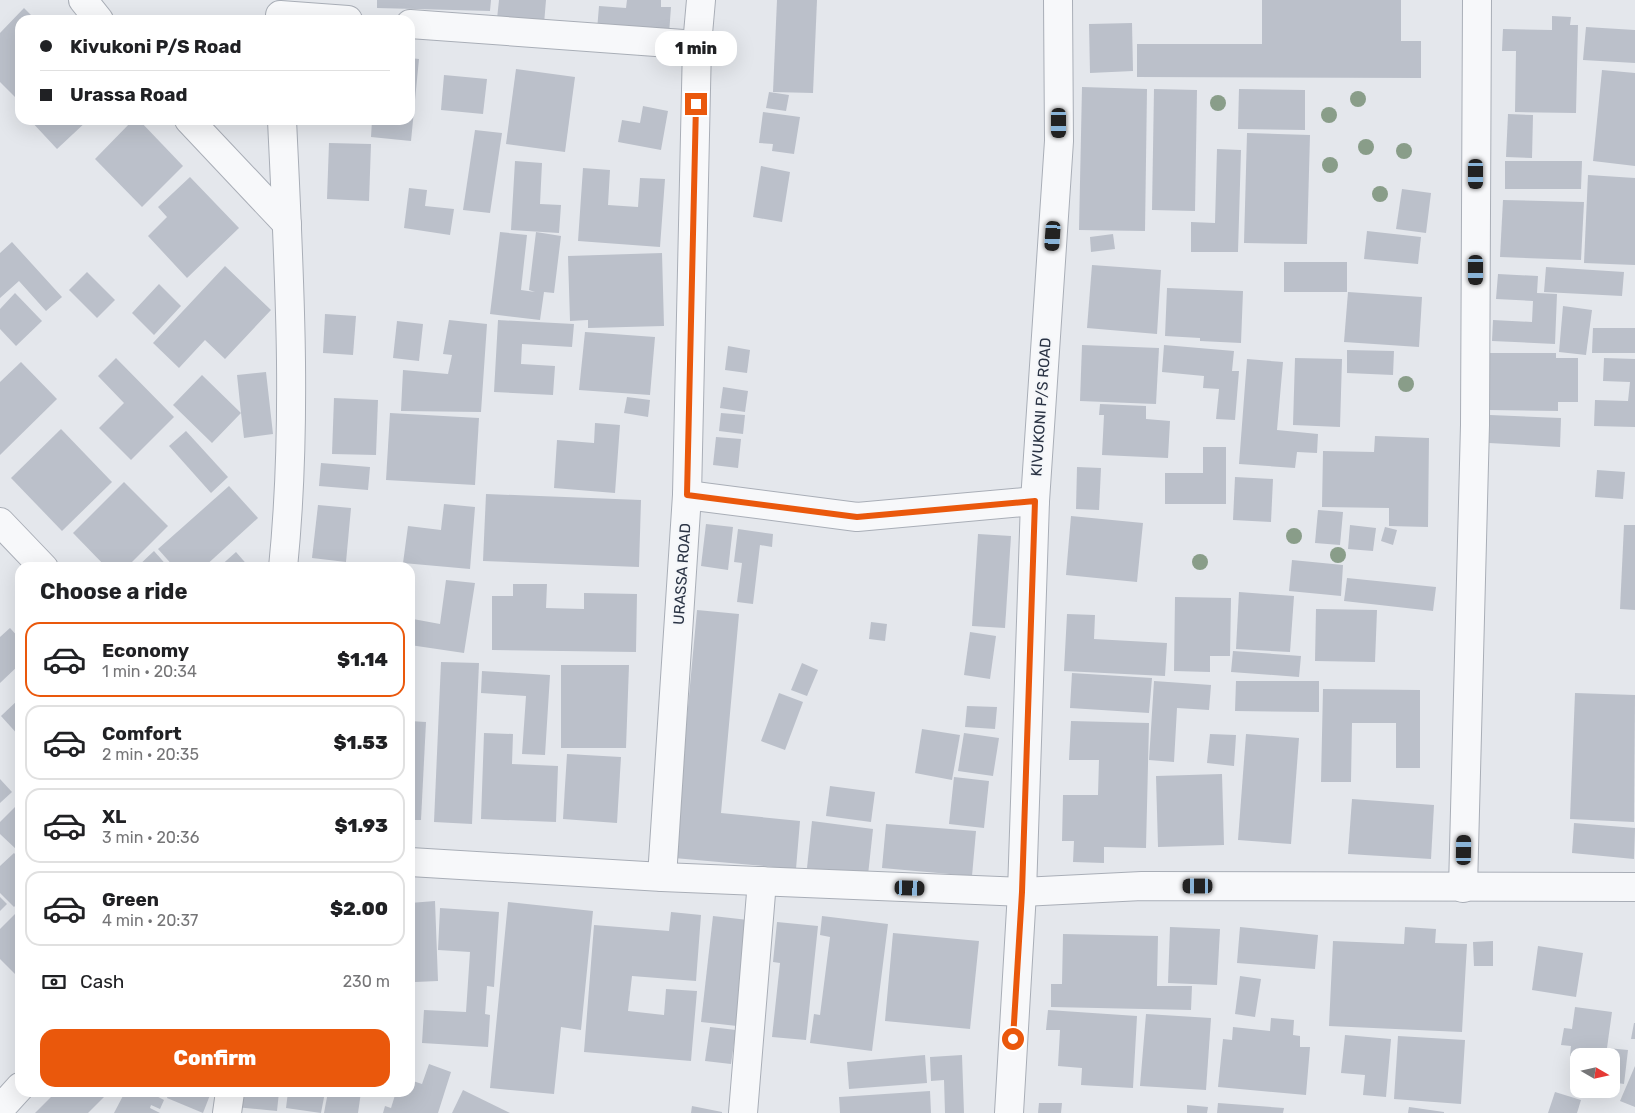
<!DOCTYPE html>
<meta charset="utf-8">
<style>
:root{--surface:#fff;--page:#f6f6f6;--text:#202124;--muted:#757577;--line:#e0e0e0;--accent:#ea580c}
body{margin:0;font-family:Rubik,sans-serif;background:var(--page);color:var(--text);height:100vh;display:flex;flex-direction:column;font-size:19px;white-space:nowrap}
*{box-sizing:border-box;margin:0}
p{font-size:16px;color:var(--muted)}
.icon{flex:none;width:28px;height:28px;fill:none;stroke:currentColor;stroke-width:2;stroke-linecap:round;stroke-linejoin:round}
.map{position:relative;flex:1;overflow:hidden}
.panel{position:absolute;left:15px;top:562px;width:400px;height:535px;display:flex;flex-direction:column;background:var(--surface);border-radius:15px;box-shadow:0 5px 20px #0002}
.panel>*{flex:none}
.banner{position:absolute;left:15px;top:15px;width:400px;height:110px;border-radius:15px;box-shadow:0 5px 20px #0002;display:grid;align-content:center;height:110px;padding:0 25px;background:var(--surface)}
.needle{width:32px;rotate:99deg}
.buttons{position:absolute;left:1570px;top:1048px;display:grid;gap:10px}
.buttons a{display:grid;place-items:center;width:50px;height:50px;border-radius:10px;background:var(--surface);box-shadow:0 5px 20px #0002;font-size:25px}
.end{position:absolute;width:22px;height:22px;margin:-11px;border:6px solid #ea580c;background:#fff;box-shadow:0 0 0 2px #fff}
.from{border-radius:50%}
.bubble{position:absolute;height:35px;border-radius:15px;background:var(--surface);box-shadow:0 5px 20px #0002;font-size:16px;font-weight:800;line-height:35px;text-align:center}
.car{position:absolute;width:15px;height:30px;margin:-15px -8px;border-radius:6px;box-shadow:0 0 4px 1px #0007;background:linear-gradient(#222 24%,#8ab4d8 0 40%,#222 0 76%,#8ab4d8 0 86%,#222 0)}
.banner b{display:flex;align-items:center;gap:18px;height:48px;font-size:19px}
.banner b+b{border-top:1px solid var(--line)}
.banner i{width:12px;height:12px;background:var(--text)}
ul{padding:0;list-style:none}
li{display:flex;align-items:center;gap:15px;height:75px;margin:0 10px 8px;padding:0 15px;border:2px solid var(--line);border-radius:15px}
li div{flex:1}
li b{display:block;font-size:19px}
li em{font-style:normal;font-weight:800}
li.on{border-color:var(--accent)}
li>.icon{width:45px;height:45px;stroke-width:1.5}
h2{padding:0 25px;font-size:22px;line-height:60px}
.pay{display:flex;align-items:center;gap:12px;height:55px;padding:0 25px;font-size:19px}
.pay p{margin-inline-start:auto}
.button{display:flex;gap:10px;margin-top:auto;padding:10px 25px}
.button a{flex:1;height:58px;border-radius:15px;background:var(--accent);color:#fff;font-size:20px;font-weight:800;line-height:58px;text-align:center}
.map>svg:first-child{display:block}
.building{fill:#bbc0ca}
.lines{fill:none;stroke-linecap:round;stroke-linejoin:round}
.minor-casing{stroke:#a9aeb7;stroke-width:30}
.minor{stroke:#f7f8fa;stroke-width:28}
.tree{fill:#899d89}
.route{stroke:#ea580c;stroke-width:6}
.labels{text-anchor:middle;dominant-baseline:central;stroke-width:4;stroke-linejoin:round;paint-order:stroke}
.street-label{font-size:15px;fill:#2b3445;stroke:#f4f6f9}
</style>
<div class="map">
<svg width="1635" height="1113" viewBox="0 0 1635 1113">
<rect width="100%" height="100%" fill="#e4e7ec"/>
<g class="building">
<polygon points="377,0 491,0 490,11 377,8"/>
<polygon points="499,0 546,0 544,24 497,19"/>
<polygon points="627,0 661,0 661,7 671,7 669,34 597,30 599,6 626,8"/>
<polygon points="777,0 817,0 813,93 773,92"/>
<polygon points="1262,0 1401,0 1401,41 1421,41 1421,78 1137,77 1137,44 1262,44"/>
<polygon points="24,8 36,20 20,20 20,94 16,98 0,82 0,33"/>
<polygon points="1552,16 1571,17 1570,25 1578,25 1576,113 1515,112 1516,51 1502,51 1503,29 1552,30"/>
<polygon points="1132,23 1133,71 1090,73 1089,24"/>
<polygon points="1586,27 1635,30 1635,63 1583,60"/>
<polygon points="410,58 419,59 411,141 371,137 372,120 410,120"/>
<polygon points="516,69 575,77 565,152 506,144"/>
<polygon points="1602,70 1635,73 1635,166 1593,161"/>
<polygon points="444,75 487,79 483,114 441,110"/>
<polygon points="1082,87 1147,89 1145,231 1079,230"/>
<polygon points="1154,89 1197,90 1195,211 1152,210"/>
<polygon points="1239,89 1305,90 1305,130 1238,129"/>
<polygon points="769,92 789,95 786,111 766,108"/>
<polygon points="643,106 668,111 661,150 618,142 622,120 640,123"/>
<polygon points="763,112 800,117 794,154 772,151 773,144 759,143"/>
<polygon points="1508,114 1533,115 1532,158 1506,157"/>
<polygon points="30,120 88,120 57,149"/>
<polygon points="133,120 139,120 183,166 142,207 95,159"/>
<polygon points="475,130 502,133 490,213 463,210"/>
<polygon points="1247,133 1310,135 1307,244 1244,243"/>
<polygon points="329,143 371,144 369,201 327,199"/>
<polygon points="1217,149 1241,150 1238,252 1191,252 1191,222 1215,223"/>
<polygon points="515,161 542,163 540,204 561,205 559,233 511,230"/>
<polygon points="1505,161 1582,161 1581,189 1505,189"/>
<polygon points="761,166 790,172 782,222 753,217"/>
<polygon points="583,168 610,170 608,205 638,207 640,178 665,179 660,247 578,241"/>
<polygon points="1588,175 1635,178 1635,265 1584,263"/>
<polygon points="190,177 239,228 187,278 148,236 167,217 158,207"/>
<polygon points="409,188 427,190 425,206 454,209 450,235 404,228"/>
<polygon points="1402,189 1431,193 1426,233 1396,229"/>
<polygon points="1503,200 1584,202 1581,260 1500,257"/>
<polygon points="1367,231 1421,237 1418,264 1364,259"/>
<polygon points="500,232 527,235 521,290 535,292 529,290 536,232 561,236 554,293 544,292 540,320 490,314"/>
<polygon points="1113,234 1115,249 1091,252 1090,237"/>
<polygon points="12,242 62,297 46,311 19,281 0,298 0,253"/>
<polygon points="662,253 664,326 588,328 588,320 570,321 568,256"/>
<rect x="1284" y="262" width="63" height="30"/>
<polygon points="1092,265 1161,270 1157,334 1087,328"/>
<polygon points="225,266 271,310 225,359 205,340 179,368 153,343"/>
<polygon points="1546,267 1624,272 1622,296 1544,292"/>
<polygon points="87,272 115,300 97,318 69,290"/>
<polygon points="1498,274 1538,276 1537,293 1557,294 1555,344 1492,341 1493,320 1532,322 1533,301 1496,299"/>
<polygon points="159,284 181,306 154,335 132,313"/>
<polygon points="1167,288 1243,291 1241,343 1200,341 1200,338 1165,336"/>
<polygon points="1348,292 1422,297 1419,347 1344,342"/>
<polygon points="15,293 42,321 16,346 0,329 0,309"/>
<polygon points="1563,306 1592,310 1586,355 1559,352"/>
<polygon points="325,314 356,316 353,355 323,353"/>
<polygon points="449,320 487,324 481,412 401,411 403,370 448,374 452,355 443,354"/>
<polygon points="498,320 574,324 572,347 522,344 521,364 555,366 553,395 494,392"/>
<polygon points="397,321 423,324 419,361 393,358"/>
<polygon points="1593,328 1635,328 1635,353 1592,353"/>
<polygon points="585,332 655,337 650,395 579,390"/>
<polygon points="1082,345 1159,348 1156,404 1080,401"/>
<polygon points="1164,345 1234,351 1232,371 1239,371 1235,420 1216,419 1219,389 1203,388 1204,376 1162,372"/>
<polygon points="728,346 750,350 747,373 725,370"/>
<polygon points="1347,350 1394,351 1393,375 1347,373"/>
<polygon points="1490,353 1556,353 1556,358 1578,358 1578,402 1558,402 1558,411 1489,410"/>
<polygon points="116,358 174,417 131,460 99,428 124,403 98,376"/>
<polygon points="1295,358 1342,359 1340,427 1293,425"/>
<polygon points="1604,358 1635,359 1635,427 1594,426 1595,400 1628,401 1630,382 1603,381"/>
<polygon points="1247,359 1283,362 1277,430 1318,434 1317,453 1297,452 1295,468 1239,464"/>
<polygon points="21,362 57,399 0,455 0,382"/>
<polygon points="266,372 273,434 244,438 241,413 212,443 173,405 202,375 241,413 237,375"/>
<polygon points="723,387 748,391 745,412 720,408"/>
<polygon points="627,397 650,400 648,417 624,413"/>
<polygon points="334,398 378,400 376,455 332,454"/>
<polygon points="1100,404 1146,406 1146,419 1170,421 1168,458 1102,455 1104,415 1099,415"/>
<polygon points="390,413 479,418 475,485 386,480"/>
<polygon points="721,413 745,415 743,434 719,431"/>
<polygon points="1490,415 1561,418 1560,447 1489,443"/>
<polygon points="595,423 620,425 615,493 554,488 557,440 594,443"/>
<polygon points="61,429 112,482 62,531 11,478"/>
<polygon points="186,431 228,477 211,493 169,446"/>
<polygon points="1375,436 1429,438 1428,527 1389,526 1389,508 1322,507 1323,451 1374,452"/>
<polygon points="716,437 741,439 738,468 713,465"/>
<polygon points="1203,447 1226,447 1226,504 1165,504 1165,473 1203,473"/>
<polygon points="321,463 370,467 368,490 319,486"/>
<polygon points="1077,467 1101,468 1099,510 1076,509"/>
<polygon points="1597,470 1625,472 1623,499 1595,497"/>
<polygon points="1235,477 1273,479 1271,522 1233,520"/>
<polygon points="124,482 168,526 126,568 107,568 73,533"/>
<polygon points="229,486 258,518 203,568 175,568 158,549"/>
<polygon points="486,494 641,500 639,567 483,561"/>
<polygon points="444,504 475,507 470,569 403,563 408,526 441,530"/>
<polygon points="318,505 351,508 346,562 312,558"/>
<polygon points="1318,510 1343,512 1340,545 1315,543"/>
<polygon points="1071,516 1143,523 1137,582 1066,575"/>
<polygon points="706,524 733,527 728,570 701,566"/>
<polygon points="1350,525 1376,528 1373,551 1348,549"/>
<polygon points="1624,525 1635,525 1635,610 1620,609"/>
<polygon points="1385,527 1397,530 1393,545 1381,541"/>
<polygon points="738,529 773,534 772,547 760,545 753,604 737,602 742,563 734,562"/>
<polygon points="978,534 1011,536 1005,628 972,626"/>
<polygon points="154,551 169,568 136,568"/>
<polygon points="236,552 250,568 218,568"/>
<polygon points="1292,560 1343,565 1341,596 1289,591"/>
<polygon points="1347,578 1436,587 1433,611 1344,601"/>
<polygon points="446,580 475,583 464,653 410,645 413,619 440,624"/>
<polygon points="513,584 547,584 546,608 584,609 584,593 637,594 636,652 492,650 492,596 513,596"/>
<polygon points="1239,592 1294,596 1290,652 1236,649"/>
<polygon points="1175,597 1231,598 1230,656 1210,656 1210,672 1174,671"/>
<polygon points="1316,609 1377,610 1375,662 1315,661"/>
<polygon points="697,610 739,614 721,813 800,821 796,869 674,858"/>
<polygon points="1067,614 1095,615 1094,639 1167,643 1165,676 1064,671"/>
<polygon points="871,622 887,624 885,641 869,639"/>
<polygon points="10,628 20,639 20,664 0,683 0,637"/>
<polygon points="970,632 996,636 990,679 964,675"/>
<polygon points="1233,651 1301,656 1299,677 1231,672"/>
<polygon points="441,662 479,663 472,824 434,822"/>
<polygon points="802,663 818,670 807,696 791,690"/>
<polygon points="561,665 629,665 626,748 561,748"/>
<polygon points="482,671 550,675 545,755 522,754 526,696 481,693"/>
<polygon points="1072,673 1152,678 1149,713 1070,708"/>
<polygon points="1154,681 1211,685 1209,710 1177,708 1174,762 1149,760"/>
<polygon points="1236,681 1319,681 1319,712 1235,711"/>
<polygon points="1323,689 1420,690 1420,768 1396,768 1396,723 1352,723 1351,782 1321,782"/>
<polygon points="779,693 803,702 785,750 761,741"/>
<polygon points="1575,693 1635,695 1634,822 1570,819"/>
<polygon points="20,698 20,737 1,716"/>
<polygon points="967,706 997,707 995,729 965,727"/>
<polygon points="410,721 426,722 421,820 410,820"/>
<polygon points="1071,721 1149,723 1146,848 1104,847 1104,863 1073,862 1074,841 1062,841 1063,795 1098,795 1099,760 1069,760"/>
<polygon points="922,729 960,735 952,780 915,773"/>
<polygon points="484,733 513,734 512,764 558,766 556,822 481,819"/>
<polygon points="964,733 999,738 993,776 958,771"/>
<polygon points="1210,734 1236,735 1234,766 1207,763"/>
<polygon points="1246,734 1299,738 1291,844 1238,840"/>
<polygon points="567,754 621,757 617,823 563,819"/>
<polygon points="1222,774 1224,845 1158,847 1156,776"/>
<polygon points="954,777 989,781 984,828 949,824"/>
<polygon points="0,779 12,792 0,803"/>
<polygon points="830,786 875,792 871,822 826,816"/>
<polygon points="1352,799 1434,805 1431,859 1348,854"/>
<polygon points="20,802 20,847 17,850 0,834 0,822"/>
<polygon points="812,821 873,829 868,875 807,868"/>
<polygon points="1574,823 1635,828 1634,859 1572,853"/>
<polygon points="886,824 976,831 972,876 882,868"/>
<polygon points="14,853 20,859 20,901 14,907 0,893 0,866"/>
<polygon points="0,897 7,904 0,911"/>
<polygon points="435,901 438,981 415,982 414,942 410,942 410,903"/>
<polygon points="508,902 593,911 581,1030 561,1027 554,1094 490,1088"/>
<polygon points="440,908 499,912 494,987 487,986 485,1014 490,1015 488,1047 422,1043 424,1010 466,1012 470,952 438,950"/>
<polygon points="20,909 20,979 0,959 0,929"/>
<polygon points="671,912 701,915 696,981 632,976 628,1011 664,1015 666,989 697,991 691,1061 584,1052 594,925 669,931"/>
<polygon points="713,916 757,921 737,1026 701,1022"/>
<polygon points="822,916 888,924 872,1051 810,1043 814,1014 820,1015 830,937 820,935"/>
<polygon points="777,922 818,926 806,1040 772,1037 780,963 773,962"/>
<polygon points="1170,927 1220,929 1217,985 1168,983"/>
<polygon points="1240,927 1318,935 1315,969 1237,963"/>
<polygon points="1405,927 1436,929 1435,943 1467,944 1462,1032 1329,1026 1333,941 1404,944"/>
<polygon points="893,933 979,941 970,1029 885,1021"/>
<polygon points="1063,934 1158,936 1157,986 1192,986 1191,1010 1051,1007 1051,984 1062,984"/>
<polygon points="1493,941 1493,966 1474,966 1473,942"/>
<polygon points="1538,946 1583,953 1576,997 1532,990"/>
<polygon points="1240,976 1261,979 1255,1017 1235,1014"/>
<polygon points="410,1002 415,1002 415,1013 410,1014"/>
<polygon points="1575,1007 1612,1012 1607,1048 1628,1050 1624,1084 1611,1082 1611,1056 1570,1056 1571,1046 1561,1045 1564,1028 1572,1029"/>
<polygon points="1048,1010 1137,1016 1133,1088 1081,1085 1082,1068 1058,1066 1060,1030 1046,1030"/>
<polygon points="1146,1014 1211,1018 1206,1090 1140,1086"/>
<polygon points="1271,1018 1294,1020 1293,1035 1300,1036 1300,1047 1310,1047 1306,1095 1218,1087 1223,1039 1232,1040 1233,1027 1270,1031"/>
<polygon points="1634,1023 1635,1023 1635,1039 1631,1039"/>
<polygon points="710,1027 736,1030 731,1064 705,1061"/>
<polygon points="1345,1035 1391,1039 1386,1097 1363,1095 1365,1075 1341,1073"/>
<polygon points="1398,1036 1465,1040 1461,1104 1394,1099"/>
<polygon points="925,1055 927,1083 849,1089 847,1062"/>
<polygon points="962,1055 964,1113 945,1113 944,1080 931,1081 930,1057"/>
<polygon points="429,1064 451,1072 438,1113 383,1113 385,1106 391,1108 396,1092 410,1092 410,1080 422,1084"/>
<polygon points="1635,1066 1635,1107 1620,1101"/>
<polygon points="463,1090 510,1113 452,1113"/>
<polygon points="930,1091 931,1113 840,1113 839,1097"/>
<polygon points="56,1092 109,1092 88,1113 35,1113"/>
<polygon points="125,1092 149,1092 164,1100 160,1109 151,1105 150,1108 160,1113 114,1113"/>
<polygon points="169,1092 204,1092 210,1095 203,1113 167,1098"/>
<polygon points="237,1092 279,1092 277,1111 235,1107"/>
<polygon points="288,1092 325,1092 321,1113 286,1108"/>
<polygon points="328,1092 361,1092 358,1113 324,1113"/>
<polygon points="1555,1092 1581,1100 1577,1113 1548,1113"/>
<polygon points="1039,1103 1062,1103 1061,1113 1038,1113"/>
<polygon points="1218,1103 1284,1108 1283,1113 1217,1113"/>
<polygon points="1187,1105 1208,1107 1207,1113 1187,1113"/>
<polygon points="692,1106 722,1112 722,1113 691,1113"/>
<polygon points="1409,1107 1444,1112 1444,1113 1408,1113"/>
</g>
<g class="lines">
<g class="minor-casing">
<g id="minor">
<polyline points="83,0 99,20"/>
<polyline points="280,15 348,20"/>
<polyline points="410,24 697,45"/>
<polyline points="189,120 287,224"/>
<path d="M282,120C289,269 298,419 283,568"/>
<polyline points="687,495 857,517 1035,501"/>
<polyline points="0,522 44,568"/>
<polyline points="410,862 662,877 1022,892 1142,886 1635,887"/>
<polyline points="662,877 687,495 697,45 701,0"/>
<polyline points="1463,888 1475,425 1477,0"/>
<polyline points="0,1109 20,1087"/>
<polyline points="227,1113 230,1092"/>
<polyline points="743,1113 762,881"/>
<polyline points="1009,1113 1022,892 1035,501 1059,141 1058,0"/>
</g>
</g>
<use href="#minor" class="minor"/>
</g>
<g class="tree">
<circle cx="1358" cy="99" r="8"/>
<circle cx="1218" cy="103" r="8"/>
<circle cx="1329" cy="115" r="8"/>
<circle cx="1366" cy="147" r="8"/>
<circle cx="1404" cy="151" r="8"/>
<circle cx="1330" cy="165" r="8"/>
<circle cx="1380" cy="194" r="8"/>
<circle cx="1406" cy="384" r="8"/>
<circle cx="1294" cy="536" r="8"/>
<circle cx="1338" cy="555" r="8"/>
<circle cx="1200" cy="562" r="8"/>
</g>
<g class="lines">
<polyline class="route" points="696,104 687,495 857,517 1035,501 1022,892 1013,1039"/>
</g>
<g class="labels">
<g class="street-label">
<text transform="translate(1041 407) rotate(-86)">KIVUKONI P/S ROAD</text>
<text transform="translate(682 574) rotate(-86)">URASSA ROAD</text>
</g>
</g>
</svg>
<div class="buttons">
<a><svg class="needle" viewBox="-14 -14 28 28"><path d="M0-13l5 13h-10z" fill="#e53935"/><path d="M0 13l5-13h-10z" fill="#757577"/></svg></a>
</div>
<i class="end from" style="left:1013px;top:1039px"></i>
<i class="end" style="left:696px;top:104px"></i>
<div class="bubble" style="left:655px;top:31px;width:82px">1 min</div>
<i class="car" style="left:1059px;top:123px;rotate:180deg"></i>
<i class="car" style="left:1476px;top:174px;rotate:180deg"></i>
<i class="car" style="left:1053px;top:236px;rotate:184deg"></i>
<i class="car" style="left:1476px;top:270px;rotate:180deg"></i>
<i class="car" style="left:1464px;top:850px;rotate:1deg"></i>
<i class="car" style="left:1198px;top:886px;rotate:270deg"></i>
<i class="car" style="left:910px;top:888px;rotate:92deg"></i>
<div class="banner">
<b><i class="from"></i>Kivukoni P/S Road</b>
<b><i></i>Urassa Road</b>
</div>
<section class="panel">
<h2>Choose a ride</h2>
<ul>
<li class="on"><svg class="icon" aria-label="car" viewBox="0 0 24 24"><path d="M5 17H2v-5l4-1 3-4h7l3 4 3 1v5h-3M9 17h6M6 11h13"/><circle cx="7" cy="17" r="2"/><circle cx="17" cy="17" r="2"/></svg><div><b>Economy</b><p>1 min · 20:34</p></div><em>$1.14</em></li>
<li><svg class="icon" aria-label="car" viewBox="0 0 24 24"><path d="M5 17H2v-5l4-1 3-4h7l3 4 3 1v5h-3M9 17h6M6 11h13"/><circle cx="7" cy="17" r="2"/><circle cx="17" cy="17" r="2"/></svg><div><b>Comfort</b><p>2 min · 20:35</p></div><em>$1.53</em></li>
<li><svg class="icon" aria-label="car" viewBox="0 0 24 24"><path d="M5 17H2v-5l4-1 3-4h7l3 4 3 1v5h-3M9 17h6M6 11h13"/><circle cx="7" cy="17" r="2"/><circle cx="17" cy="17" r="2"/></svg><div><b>XL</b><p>3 min · 20:36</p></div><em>$1.93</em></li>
<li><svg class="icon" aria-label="car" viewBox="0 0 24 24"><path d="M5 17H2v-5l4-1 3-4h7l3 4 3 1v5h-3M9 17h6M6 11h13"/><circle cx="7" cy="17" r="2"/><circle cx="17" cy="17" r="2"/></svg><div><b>Green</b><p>4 min · 20:37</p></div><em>$2.00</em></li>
</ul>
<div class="pay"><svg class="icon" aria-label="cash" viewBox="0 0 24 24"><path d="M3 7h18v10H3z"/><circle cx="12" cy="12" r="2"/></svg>Cash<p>230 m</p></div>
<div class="button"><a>Confirm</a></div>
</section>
</div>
